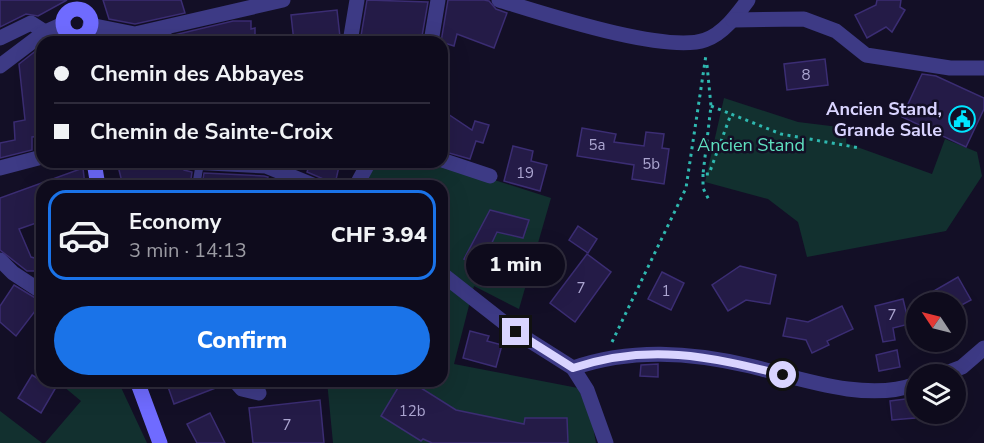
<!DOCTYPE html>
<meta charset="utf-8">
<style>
:root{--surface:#0e0b1c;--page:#171425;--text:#f1f3f6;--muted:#9b9ba3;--line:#2e2b3b;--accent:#1a73e8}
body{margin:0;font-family:"Nunito Sans",sans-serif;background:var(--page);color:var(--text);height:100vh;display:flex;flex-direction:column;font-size:22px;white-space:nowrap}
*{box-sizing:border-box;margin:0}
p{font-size:20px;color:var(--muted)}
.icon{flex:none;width:33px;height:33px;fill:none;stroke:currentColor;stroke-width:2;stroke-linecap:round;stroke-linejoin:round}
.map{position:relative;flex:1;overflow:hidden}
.details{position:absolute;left:36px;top:180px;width:412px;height:207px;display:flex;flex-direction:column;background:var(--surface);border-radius:18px;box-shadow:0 6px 24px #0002,0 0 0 2px var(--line)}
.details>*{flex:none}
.guide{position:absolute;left:36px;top:36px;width:412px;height:132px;border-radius:18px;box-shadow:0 6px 24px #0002,0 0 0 2px var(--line);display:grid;align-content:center;height:132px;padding:0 18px;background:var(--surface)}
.needle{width:39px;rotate:305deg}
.fabs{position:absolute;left:906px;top:292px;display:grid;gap:12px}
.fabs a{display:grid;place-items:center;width:60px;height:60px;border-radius:50%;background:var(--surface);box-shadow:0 6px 24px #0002,0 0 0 2px var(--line);font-size:30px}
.end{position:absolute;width:27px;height:27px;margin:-14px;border:8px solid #d9d4ff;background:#111;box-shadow:0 0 0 3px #111}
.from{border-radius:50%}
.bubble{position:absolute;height:42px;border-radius:21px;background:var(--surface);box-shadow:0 6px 24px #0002,0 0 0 2px var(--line);font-size:20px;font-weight:800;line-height:42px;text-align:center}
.guide b{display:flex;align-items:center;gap:21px;height:57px;font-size:22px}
.guide b+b{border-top:2px solid var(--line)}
.guide i{width:15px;height:15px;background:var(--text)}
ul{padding:10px 0 0;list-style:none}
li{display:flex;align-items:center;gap:18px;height:90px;margin:0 12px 9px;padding:0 6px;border:3px solid transparent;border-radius:18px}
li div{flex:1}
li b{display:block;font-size:22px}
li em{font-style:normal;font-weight:800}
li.on{border-color:var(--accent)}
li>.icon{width:54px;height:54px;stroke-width:1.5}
.primary-button{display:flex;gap:12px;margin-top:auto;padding:12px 18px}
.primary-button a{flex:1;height:69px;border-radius:36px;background:var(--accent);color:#fff;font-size:24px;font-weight:800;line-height:69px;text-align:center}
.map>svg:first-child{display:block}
.green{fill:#12302f}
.building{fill:#241b47;stroke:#3b2d73;stroke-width:1.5}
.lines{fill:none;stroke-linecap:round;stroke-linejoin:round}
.path{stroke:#2fb8b0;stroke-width:3;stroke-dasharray:3 4.5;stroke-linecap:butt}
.service{stroke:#3d3a85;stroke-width:8}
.minor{stroke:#3d3a85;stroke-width:15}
.tertiary{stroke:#3d3a85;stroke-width:15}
.secondary{stroke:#6f6bff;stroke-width:15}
.route{stroke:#d9d4ff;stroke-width:8}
.labels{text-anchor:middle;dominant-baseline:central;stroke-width:5;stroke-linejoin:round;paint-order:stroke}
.number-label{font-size:15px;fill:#aca6d1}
.poi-label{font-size:18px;font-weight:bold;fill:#d9d4ff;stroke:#130f26;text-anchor:end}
.park-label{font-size:18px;fill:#5fe0c0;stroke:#130f26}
</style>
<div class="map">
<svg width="984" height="443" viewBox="0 0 984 443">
<rect width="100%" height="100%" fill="#130f26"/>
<g class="green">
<polygon points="724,98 798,122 847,128 846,143 932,174 945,139 977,152 982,176 946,231 807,257 798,222 768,199 705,182"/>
<polygon points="362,162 438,162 551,198 519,309 474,286 454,364 578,388 592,421 596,443 333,443 327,381 442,381 442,186 348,186"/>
<polygon points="57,381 118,381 147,443 45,443 81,401"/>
<polygon points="0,411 42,443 0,443"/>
</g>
<g class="building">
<polygon points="0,0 67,0 38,16 26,14 0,27"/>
<polygon points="103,0 181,0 185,13 135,24 109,19"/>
<polygon points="367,0 428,2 421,42 360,42"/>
<polygon points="448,0 484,0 489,1 496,9 507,13 494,48 457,34 454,46 441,42"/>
<polygon points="877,0 901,0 900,7 905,10 892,32 886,27 867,38 855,15 876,5"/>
<polygon points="337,10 340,37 322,39 323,42 294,42 291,15"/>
<polygon points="233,21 251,21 251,29 255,28 255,42 177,42 174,35"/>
<polygon points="42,46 42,136 32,137 32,150 0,158 0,143 15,140 14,122 25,120 19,64"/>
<polygon points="825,59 828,85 787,90 784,64"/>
<polygon points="922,74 936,76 984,98 984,109 966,147 902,117"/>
<polygon points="442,110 472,130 475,121 489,125 483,143 476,141 470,159 442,151"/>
<polygon points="582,128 616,134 614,142 644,146 646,132 664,134 662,148 669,149 664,184 632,179 634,165 577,156"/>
<polygon points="513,146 533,151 531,161 547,165 540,191 504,181"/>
<polygon points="117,162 181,164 184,170 192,172 190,186 123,186"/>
<polygon points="340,162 335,184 307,172 310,163"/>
<polygon points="83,168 85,186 42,186 42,221 19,229 31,257 42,260 42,271 27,271 0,250 0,198"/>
<polygon points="204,173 264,176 268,177 266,186 202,186"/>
<polygon points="490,210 529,220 523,238 497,232 481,266 464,259"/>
<polygon points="578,226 597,239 588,253 569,240"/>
<polygon points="587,254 611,272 575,322 550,303"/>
<polygon points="740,266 776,275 770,304 746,300 728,311 712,285"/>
<polygon points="662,272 684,283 671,310 648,299"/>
<polygon points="958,277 971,300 956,308 956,303 938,303 932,292"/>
<polygon points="14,285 42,302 16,336 0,322 0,306"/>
<polygon points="903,299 909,324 893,328 895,340 883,342 875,306"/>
<polygon points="842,306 853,329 827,341 829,345 812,353 806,340 783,336 787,318 808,322"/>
<polygon points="470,331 489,336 487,341 502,345 496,367 463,358"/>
<polygon points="897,350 900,367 879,371 876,355"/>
<polygon points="658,364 658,377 640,376 641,365"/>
<polygon points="32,375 55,389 41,413 18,398"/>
<polygon points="166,381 225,381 226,384 174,404"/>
<polygon points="402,381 410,381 456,410 524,424 525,418 567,418 568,443 432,443 423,439 421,441 381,416"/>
<polygon points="913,398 915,418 892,420 890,401"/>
<polygon points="320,400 324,443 253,443 249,408"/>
<polygon points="210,413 225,443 197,443 187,424"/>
</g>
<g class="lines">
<g class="path">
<polyline points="707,65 711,106 703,174 709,174 731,114 781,134 860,148"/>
<polyline points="711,106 731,114"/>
<polyline points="703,174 703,188 709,200"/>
<polyline points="612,342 686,188 706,55"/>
</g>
<polyline class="service" points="196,186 200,163"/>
<g class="minor">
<path d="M499,0C542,13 665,54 705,40C723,34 737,15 748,0"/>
<polyline points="733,20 804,19 836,31 866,55 950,68 984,68"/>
<polyline points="161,29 167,42"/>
<polyline points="0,38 31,23 45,32"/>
<polyline points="350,42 357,0"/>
<polyline points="431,42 438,0"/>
<polyline points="442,160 490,176"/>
<polyline points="190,162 266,166 315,186"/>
<polyline points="0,168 42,157"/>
<polyline points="356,186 369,162"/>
<polyline points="0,260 13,273 42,292"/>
<polyline points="442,274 516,332 573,368 587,390 606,443"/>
<path d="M573,368C631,348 690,352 750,366C799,378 867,403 916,384"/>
<polyline points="941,375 962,367 984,348"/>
<polyline points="235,381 242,389 259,393"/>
</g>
<g class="tertiary">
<polyline points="90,25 135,34 283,0"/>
<polyline points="0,66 45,32 63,24"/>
</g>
<g class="secondary">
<circle cx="77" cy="23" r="14"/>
<polyline points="94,162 98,186"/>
<polyline points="137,381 160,443"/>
</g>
</g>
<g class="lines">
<path class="route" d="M516,332L573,368C648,343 709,356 783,375"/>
</g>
<defs>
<g id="civic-ring" transform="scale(1.35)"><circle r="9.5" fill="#130f26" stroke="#00e5ff" stroke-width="1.5"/><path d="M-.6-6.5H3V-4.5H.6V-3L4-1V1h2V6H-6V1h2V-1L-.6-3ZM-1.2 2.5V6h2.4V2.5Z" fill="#00e5ff"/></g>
</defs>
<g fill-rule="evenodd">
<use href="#civic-ring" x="962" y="119"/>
</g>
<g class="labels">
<g class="number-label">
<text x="806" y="75">8</text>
<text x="597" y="145">5a</text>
<text x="651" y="164">5b</text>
<text x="525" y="173">19</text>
<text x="581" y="288">7</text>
<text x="666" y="291">1</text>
<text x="892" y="315">7</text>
<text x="412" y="411">12b</text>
<text x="287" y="425">7</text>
</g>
<g class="poi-label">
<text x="942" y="109">Ancien Stand,<tspan x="942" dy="21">Grande Salle</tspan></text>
</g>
<g class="park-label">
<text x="751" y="145">Ancien Stand</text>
</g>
</g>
</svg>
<div class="fabs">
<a><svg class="needle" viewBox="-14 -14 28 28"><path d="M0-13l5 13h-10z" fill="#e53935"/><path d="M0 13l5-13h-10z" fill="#9b9ba3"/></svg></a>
<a><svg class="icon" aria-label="layers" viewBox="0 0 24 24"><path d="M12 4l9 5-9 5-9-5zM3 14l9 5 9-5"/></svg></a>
</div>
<i class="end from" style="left:783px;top:375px"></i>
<i class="end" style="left:516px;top:332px"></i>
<div class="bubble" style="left:466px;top:244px;width:99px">1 min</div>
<div class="guide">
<b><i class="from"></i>Chemin des Abbayes</b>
<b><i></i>Chemin de Sainte-Croix</b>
</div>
<section class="details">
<ul>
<li class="on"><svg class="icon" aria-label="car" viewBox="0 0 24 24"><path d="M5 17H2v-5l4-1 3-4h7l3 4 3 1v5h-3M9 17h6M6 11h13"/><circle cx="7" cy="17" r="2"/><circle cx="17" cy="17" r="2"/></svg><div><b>Economy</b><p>3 min · 14:13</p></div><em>CHF 3.94</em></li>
</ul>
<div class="primary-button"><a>Confirm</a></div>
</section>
</div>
